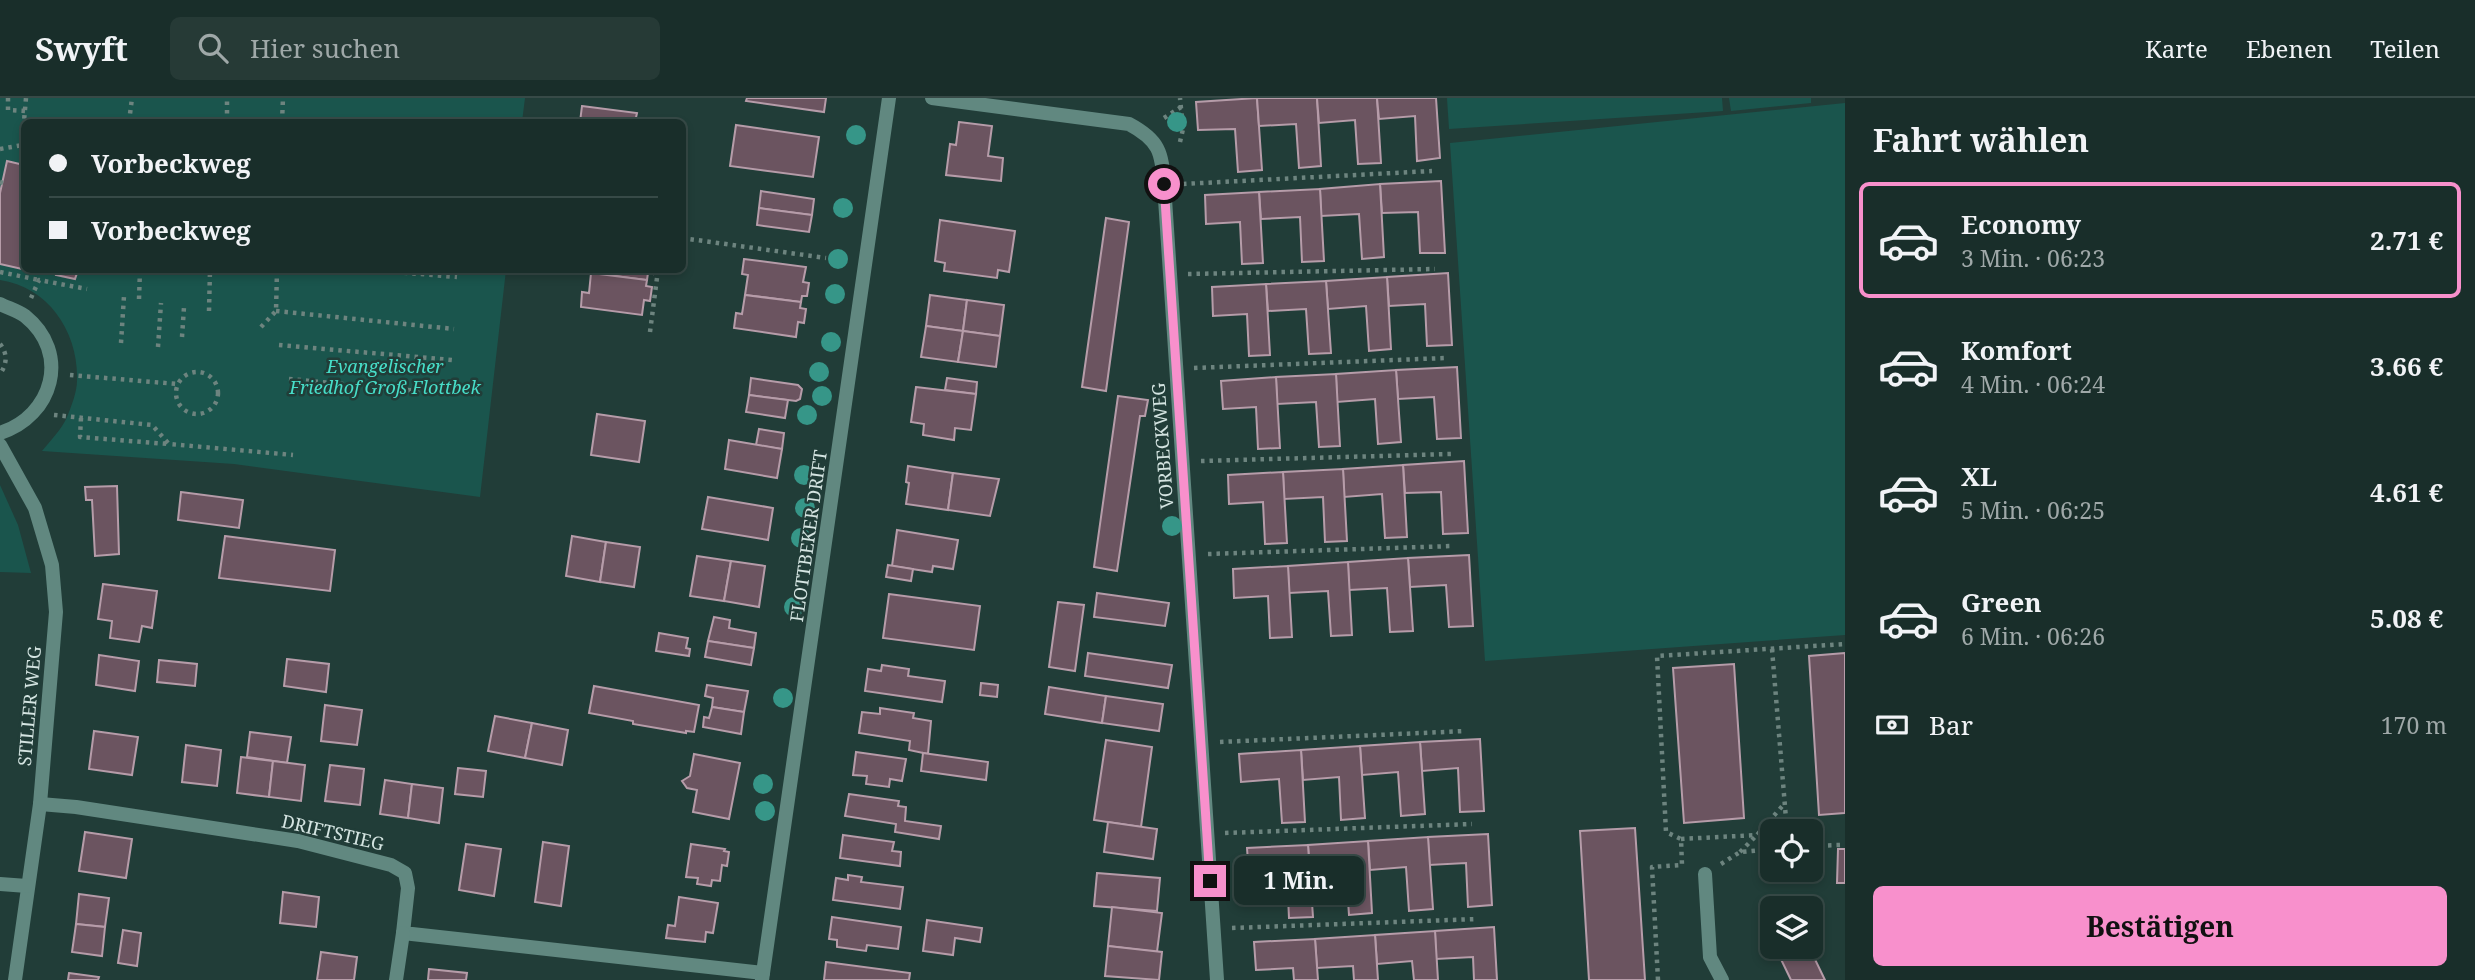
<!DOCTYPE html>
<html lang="de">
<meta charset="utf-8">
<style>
:root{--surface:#192e2a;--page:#263a36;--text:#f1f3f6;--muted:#9fa8a8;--line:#374a47;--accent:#f890cc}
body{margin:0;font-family:"Noto Serif",serif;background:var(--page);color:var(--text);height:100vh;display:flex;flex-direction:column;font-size:26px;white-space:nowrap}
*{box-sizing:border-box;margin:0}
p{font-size:23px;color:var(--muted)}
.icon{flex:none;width:38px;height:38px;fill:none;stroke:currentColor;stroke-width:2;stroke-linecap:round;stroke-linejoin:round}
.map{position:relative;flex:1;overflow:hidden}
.panel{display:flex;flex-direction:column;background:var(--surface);width:630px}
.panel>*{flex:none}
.hud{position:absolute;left:21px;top:21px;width:665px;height:154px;border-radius:10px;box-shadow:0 4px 10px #0003,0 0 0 2px var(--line);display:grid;align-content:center;height:154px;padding:0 28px;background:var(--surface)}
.tools{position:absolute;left:1760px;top:721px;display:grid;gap:14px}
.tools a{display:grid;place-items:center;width:63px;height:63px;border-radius:10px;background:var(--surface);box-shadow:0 4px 10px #0003,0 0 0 2px var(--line);font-size:35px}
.end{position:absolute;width:32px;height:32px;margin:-16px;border:9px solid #f890cc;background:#111;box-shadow:0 0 0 4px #111}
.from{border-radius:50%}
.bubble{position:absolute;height:49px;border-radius:10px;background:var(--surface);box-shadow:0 4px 10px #0003,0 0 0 2px var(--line);font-size:23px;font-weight:700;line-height:49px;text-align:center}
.hud b{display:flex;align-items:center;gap:24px;height:66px;font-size:26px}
.hud b+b{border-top:2px solid var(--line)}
.hud i{width:18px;height:18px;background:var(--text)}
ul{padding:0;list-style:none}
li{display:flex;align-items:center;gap:21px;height:116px;margin:0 14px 10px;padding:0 14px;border:4px solid transparent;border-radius:10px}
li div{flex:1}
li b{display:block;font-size:26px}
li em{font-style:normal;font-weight:700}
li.selected{border-color:var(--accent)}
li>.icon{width:63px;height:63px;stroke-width:1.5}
h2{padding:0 28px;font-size:32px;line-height:84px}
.pay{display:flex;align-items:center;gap:18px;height:77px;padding:0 28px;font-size:26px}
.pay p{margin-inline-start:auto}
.cta{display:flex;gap:14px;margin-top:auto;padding:14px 28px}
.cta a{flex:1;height:80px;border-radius:10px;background:var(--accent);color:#111;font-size:28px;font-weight:700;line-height:80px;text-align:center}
header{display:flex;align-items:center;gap:42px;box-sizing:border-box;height:98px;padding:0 35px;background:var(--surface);border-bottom:2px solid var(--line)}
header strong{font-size:33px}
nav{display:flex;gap:38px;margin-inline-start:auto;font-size:24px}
.search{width:490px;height:63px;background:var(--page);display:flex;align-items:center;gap:18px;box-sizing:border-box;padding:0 24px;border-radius:10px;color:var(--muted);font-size:26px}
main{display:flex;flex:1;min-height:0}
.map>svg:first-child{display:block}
.green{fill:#1a554d}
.building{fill:#6b5460;stroke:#b69ca9;stroke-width:2}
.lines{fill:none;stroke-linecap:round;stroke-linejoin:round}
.path{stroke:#6d847f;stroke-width:4.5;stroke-dasharray:3.5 5;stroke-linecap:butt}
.service{stroke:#618880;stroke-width:14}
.minor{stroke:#618880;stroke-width:14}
.tree{fill:#369688}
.route{stroke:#f890cc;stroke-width:9}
.labels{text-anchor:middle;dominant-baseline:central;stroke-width:5;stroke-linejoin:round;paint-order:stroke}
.park-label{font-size:18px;font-style:italic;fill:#47dec9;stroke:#213d38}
.street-label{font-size:18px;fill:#d4e4e1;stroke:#213d38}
</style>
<header>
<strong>Swyft</strong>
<div class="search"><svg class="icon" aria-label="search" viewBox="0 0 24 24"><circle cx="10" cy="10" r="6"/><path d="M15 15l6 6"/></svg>Hier suchen</div>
<nav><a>Karte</a><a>Ebenen</a><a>Teilen</a></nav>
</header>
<main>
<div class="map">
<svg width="1845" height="882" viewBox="0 0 1845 882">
<rect width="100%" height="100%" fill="#213d38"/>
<g class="green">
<path d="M0,0H525L522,24H24V172H506L480,399L234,366L42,353C50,343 62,331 67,319C71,309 77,294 77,283C79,235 49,189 0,182Z"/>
<polygon points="1447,0 1722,0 1723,13 1449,31"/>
<polygon points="1729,0 1811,0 1811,5 1731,13"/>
<polygon points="1845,5 1845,537 1485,563 1450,45"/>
<polygon points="0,387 18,427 31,475 0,474"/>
</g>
<g class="building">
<polygon points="747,0 826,0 824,14 746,3"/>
<polygon points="1257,0 1262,72 1238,74 1235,31 1198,32 1196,4"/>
<polygon points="1257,0 1317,0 1321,68 1299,70 1296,26 1259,28"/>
<polygon points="1317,0 1377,0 1381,65 1358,66 1355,22 1319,25"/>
<polygon points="1377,0 1436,0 1440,60 1417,63 1415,18 1379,21"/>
<polygon points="582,8 637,15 635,24 580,24"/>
<polygon points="959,24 992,28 988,58 1003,60 1001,83 946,77 950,46 956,47"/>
<polygon points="736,27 819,39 813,79 730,68"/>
<polygon points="7,63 24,67 24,172 31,173 0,166 0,95"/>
<polygon points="1441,83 1445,155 1420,155 1418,114 1382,115 1380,86"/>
<polygon points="1380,86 1384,159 1362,161 1359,116 1321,118 1320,91"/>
<polygon points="1320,91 1324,163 1302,164 1300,119 1261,121 1259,94"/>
<polygon points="761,93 814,101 812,117 759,110"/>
<polygon points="1259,94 1263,165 1242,166 1240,124 1206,126 1205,97"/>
<polygon points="759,110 812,117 809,134 757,127"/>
<polygon points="1106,120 1129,124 1106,293 1082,289"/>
<polygon points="940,122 1015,133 1009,174 998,172 997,180 944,173 945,165 935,163"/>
<polygon points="744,161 806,169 803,184 809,185 807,198 802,198 801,204 745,197 748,177 742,176"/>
<polygon points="57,172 78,172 75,181 56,177"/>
<polygon points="592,172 654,172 653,176 648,175 647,182 591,175"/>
<polygon points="591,175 647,182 646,188 652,189 650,203 644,202 642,217 581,209 582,194 589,195"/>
<polygon points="1448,175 1452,247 1427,248 1425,206 1389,208 1387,179"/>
<polygon points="1387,179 1391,251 1369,253 1366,208 1328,211 1326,183"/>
<polygon points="1326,183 1331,255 1309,256 1306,211 1268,213 1266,186"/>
<polygon points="1266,186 1270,257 1249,258 1247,216 1213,218 1212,189"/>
<polygon points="745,197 801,204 800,210 806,211 804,225 798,224 796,239 734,230 736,215 742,216"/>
<polygon points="930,197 967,202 963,233 926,228"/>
<polygon points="967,202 1004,207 1000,238 963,233"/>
<polygon points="926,228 963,233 958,264 921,259"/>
<polygon points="963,233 1000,238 996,269 958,264"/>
<polygon points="1457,269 1461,340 1437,341 1434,299 1398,301 1396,272"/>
<polygon points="1396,272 1401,344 1378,346 1375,301 1337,304 1336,276"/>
<polygon points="1336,276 1340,348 1319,349 1316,304 1277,306 1276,279"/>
<polygon points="1276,279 1280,350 1258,351 1256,309 1223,311 1221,283"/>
<polygon points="751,280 798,287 802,291 800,301 796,303 749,297"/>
<polygon points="947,280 977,284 976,296 945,292"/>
<polygon points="916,289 976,296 971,332 955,330 954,342 923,337 924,326 911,324"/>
<polygon points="749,297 788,302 785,320 746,314"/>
<polygon points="1118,298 1148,302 1145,318 1140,318 1117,473 1094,469"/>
<polygon points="597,316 645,323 639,364 591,357"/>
<polygon points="759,331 784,335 782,351 756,347"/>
<polygon points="729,342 782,351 777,380 725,371"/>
<polygon points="1464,363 1468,435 1443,436 1441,394 1405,395 1403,367"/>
<polygon points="1403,367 1407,439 1385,440 1382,396 1344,399 1343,371"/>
<polygon points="908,368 953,375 948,412 906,406 909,385 906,384"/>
<polygon points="1343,371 1347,443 1325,444 1323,399 1284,401 1283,374"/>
<polygon points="1283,374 1287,445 1265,446 1263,404 1229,406 1228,377"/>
<polygon points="953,375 999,381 990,418 948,412"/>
<polygon points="117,388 119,456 95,458 92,402 86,402 85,389"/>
<polygon points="181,394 243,402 239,430 178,422"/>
<polygon points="708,399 773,410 768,442 702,431"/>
<polygon points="897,432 958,442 953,471 933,468 932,474 892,468"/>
<polygon points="225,438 335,452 330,493 219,480"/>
<polygon points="572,438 606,444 600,484 566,478"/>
<polygon points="606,444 640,449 634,489 600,484"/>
<polygon points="1469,457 1473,528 1449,529 1446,487 1410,489 1408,460"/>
<polygon points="697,458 731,463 724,503 690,498"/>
<polygon points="1408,460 1413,533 1390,534 1387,490 1349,492 1348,464"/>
<polygon points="731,463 765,468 759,509 724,503"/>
<polygon points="1348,464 1352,537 1331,538 1328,493 1289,495 1288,468"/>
<polygon points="888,467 913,471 911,483 886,479"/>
<polygon points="1288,468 1292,539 1270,540 1268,498 1234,500 1233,471"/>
<polygon points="103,486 157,493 152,530 142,528 139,544 110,540 112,523 98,521"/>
<polygon points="1097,495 1169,505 1165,528 1094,519"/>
<polygon points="889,496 980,508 974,552 883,540"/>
<polygon points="1058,504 1084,507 1075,573 1049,569"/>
<polygon points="714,519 730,522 729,530 756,535 754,550 708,543"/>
<polygon points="659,535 688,540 686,550 690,551 689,558 656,553"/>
<polygon points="708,543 754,550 751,567 705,559"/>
<polygon points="1088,555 1172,567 1168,590 1085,578"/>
<polygon points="1845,555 1845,715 1819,717 1809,558"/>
<polygon points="99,557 139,563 135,593 96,587"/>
<polygon points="287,561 329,566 326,594 284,588"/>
<polygon points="159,562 197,566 195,588 157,584"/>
<polygon points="1734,566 1744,720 1684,725 1673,570"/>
<polygon points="882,567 909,571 908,578 945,583 942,604 865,593 868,571 881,573"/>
<polygon points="981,585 998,587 997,599 980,597"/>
<polygon points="707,587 748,593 744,614 712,609 713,600 705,598"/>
<polygon points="594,588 699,607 694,634 686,633 686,635 633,626 633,623 589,615"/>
<polygon points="1049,589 1106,598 1102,625 1045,616"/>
<polygon points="1106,598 1163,606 1159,633 1102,625"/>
<polygon points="325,607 362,612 357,647 321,643"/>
<polygon points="712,609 744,614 741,636 703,629 704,619 709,620"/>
<polygon points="880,610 914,615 913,620 931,623 928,656 909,652 910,643 859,635 862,614 880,616"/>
<polygon points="495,618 532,625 525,660 488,653"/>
<polygon points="532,625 568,632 562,667 525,660"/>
<polygon points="94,633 138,639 132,677 89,671"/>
<polygon points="250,634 291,639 287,665 247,659"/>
<polygon points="1480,641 1484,713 1460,714 1458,670 1422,673 1420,644"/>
<polygon points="1106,642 1152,649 1141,729 1094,722"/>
<polygon points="1420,644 1425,716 1401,718 1398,674 1362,677 1360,648"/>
<polygon points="186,647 221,652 217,688 182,684"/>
<polygon points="1360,648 1365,720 1341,722 1339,679 1303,682 1301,652"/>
<polygon points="1301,652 1305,724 1282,725 1279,681 1241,684 1239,656"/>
<polygon points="856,654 906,661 902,683 890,681 889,689 866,686 867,678 853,677"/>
<polygon points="923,655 988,664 986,682 921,673"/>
<polygon points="694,656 740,665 729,721 693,714 697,692 687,690 682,683 690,678"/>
<polygon points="241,659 273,663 269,699 237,695"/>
<polygon points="273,663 305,667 301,703 269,699"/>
<polygon points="330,667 364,671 360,707 325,703"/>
<polygon points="458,670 486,673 483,699 455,696"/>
<polygon points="385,682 412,686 408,720 380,716"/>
<polygon points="412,686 443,690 439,725 408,720"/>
<polygon points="849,696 899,703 898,708 906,709 905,723 941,728 939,741 895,734 896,726 845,718"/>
<polygon points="1108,724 1157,731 1153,761 1104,754"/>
<polygon points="1635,730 1645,882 1589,882 1580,733"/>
<polygon points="85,734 132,741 126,780 79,773"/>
<polygon points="1488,736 1492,807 1468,809 1466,765 1429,767 1428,739"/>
<polygon points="843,737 894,744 892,753 901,754 900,768 840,760"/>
<polygon points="1428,739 1433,811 1409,813 1406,769 1370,772 1368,743"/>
<polygon points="1368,743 1372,815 1349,817 1346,774 1310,777 1308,747"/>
<polygon points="543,744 569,748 561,808 535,804"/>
<polygon points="466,746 501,751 494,798 459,792"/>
<polygon points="691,746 725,751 724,753 729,754 727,768 722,767 720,783 712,782 711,788 697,786 698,780 686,779"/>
<polygon points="1308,747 1313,819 1289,820 1287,776 1249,778 1247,750"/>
<polygon points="1838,751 1845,751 1845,785 1837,785"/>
<polygon points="1097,775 1160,780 1157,813 1094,808"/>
<polygon points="848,777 862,779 861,784 903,789 900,811 833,802 836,780 848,782"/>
<polygon points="283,794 319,799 316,829 280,825"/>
<polygon points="79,796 109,800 105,829 76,826"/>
<polygon points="679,799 718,805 713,835 706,834 705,844 666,840 668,827 675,828"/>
<polygon points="1112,809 1162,815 1157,854 1108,848"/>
<polygon points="832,819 901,829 898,851 867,847 866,853 837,849 837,842 829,841"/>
<polygon points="927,822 982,830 980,844 955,840 953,857 923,853"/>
<polygon points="76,826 105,829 102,858 72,854"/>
<polygon points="1494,829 1497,882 1474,882 1473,859 1436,861 1435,833"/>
<polygon points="123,832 141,835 137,868 118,865"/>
<polygon points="1435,833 1438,882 1414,882 1412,863 1377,866 1375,837"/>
<polygon points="1375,837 1378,882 1354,882 1353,868 1317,870 1315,841"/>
<polygon points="1315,841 1318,882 1294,882 1293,870 1256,872 1254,844"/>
<polygon points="1108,848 1162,854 1159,882 1105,878"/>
<polygon points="1781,849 1809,849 1825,882 1791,882 1776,851"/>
<polygon points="321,854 357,859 354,882 317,882"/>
<polygon points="826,864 910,875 909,882 824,882"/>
<polygon points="429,871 467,875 466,882 428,882"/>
<polygon points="69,875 99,879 98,882 68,882"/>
</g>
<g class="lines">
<g class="path">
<polyline points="8,0 8,12 25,13"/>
<polyline points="1164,20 1181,9"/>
<polyline points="129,24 132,0"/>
<polyline points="227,24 227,0"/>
<polyline points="282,24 283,0"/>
<polyline points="1180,44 1183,31 1180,0"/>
<polyline points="22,46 26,0"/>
<polyline points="0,51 23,47"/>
<polyline points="0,84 3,85"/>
<polyline points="1183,86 1432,73"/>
<polyline points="682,140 826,160"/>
<polyline points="370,172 457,179"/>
<polyline points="0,174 39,182"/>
<polyline points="1188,176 1435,171"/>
<polyline points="31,200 39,182 87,191"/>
<polyline points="139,201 140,172"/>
<polyline points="209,213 210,172"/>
<polyline points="276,213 454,231"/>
<polyline points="261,229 276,213 277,172"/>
<polyline points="650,234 658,172"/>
<polyline points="182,239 184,209"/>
<polyline points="121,245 124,198"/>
<path d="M0,246C8,256 7,266 0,276"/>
<polyline points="279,247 452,262"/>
<polyline points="158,249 161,205"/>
<polyline points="1194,270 1445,260"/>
<circle cx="197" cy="295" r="21"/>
<polyline points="70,277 177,286"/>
<polyline points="289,281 450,296"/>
<polyline points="54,317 152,327 169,346 293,357"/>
<polyline points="81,320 80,339 168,346"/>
<polyline points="1201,363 1451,356"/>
<polyline points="1208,456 1453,448"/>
<polyline points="1772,551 1787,733"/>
<polyline points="1220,644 1466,633"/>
<polyline points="1225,735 1472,726"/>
<polyline points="1681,741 1757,737 1785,705"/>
<polyline points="1811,748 1840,747"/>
<polyline points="1740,754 1756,738"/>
<polyline points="1721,766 1740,754 1773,751"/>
<polyline points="1232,830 1478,821"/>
<polyline points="1658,882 1652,769 1682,767 1681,741 1666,734 1657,558 1845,546"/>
</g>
<polyline class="service" points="1705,776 1710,859 1722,882"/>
<g class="minor">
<path d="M932,0L1129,26C1159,42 1162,54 1164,86L1217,882"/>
<path d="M0,206C8,210 18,213 25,218C71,255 53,318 0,335"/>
<polyline points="0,347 35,410 52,467 56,514 40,706 15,882"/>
<polyline points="40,706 76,709 298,743 391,767 405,775 408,790 403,835 763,875"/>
<polyline points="0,786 27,788"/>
<polyline points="396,882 403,835"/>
<polyline points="762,882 889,0"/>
</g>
</g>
<g class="tree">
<circle cx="1177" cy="24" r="10"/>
<circle cx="856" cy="37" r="10"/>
<circle cx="843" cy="110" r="10"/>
<circle cx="838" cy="161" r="10"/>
<circle cx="835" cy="196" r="10"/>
<circle cx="831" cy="244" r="10"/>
<circle cx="819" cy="274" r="10"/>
<circle cx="822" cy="298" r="10"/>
<circle cx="807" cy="317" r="10"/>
<circle cx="804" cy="377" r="10"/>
<circle cx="805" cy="410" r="10"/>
<circle cx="1172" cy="428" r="10"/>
<circle cx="801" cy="440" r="10"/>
<circle cx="794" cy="509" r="10"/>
<circle cx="783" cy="600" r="10"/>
<circle cx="763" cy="686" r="10"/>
<circle cx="765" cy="713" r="10"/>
</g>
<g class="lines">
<polyline class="route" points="1164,86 1210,783"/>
</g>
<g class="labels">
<g class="park-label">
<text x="385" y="268">Evangelischer<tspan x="385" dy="21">Friedhof Groß Flottbek</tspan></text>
</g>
<g class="street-label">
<text transform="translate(1162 348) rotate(-94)">VORBECKWEG</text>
<text transform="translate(808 438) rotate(-82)">FLOTTBEKER DRIFT</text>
<text transform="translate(29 608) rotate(-85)">STILLER WEG</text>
<text transform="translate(333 734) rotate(13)">DRIFTSTIEG</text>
</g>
</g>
</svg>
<div class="tools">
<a><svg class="icon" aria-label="locate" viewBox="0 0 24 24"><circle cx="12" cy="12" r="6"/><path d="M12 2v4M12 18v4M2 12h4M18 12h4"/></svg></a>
<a><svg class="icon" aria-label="layers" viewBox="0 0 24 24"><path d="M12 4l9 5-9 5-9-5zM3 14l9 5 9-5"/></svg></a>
</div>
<i class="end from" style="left:1164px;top:86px"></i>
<i class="end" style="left:1210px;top:783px"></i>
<div class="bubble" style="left:1234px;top:758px;width:130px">1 Min.</div>
<div class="hud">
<b><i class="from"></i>Vorbeckweg</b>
<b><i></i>Vorbeckweg</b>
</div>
</div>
<section class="panel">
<h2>Fahrt wählen</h2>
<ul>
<li class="selected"><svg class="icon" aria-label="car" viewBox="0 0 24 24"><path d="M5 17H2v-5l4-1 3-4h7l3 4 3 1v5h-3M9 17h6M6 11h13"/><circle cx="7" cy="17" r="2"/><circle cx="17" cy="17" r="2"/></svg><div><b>Economy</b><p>3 Min. · 06:23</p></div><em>2.71 €</em></li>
<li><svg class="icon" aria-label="car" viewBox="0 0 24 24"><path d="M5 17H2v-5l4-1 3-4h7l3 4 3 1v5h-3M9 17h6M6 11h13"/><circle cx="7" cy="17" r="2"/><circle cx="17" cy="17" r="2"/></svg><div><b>Komfort</b><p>4 Min. · 06:24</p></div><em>3.66 €</em></li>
<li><svg class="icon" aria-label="car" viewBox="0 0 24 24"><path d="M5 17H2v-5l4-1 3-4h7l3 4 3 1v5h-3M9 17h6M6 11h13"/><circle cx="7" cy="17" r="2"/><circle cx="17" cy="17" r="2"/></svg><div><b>XL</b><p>5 Min. · 06:25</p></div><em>4.61 €</em></li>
<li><svg class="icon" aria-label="car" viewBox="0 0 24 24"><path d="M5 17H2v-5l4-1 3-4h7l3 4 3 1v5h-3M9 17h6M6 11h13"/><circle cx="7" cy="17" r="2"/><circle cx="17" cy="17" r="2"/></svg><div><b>Green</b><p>6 Min. · 06:26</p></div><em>5.08 €</em></li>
</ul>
<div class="pay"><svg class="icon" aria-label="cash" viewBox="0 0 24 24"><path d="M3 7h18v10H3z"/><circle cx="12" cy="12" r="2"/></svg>Bar<p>170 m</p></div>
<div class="cta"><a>Bestätigen</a></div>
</section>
</main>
